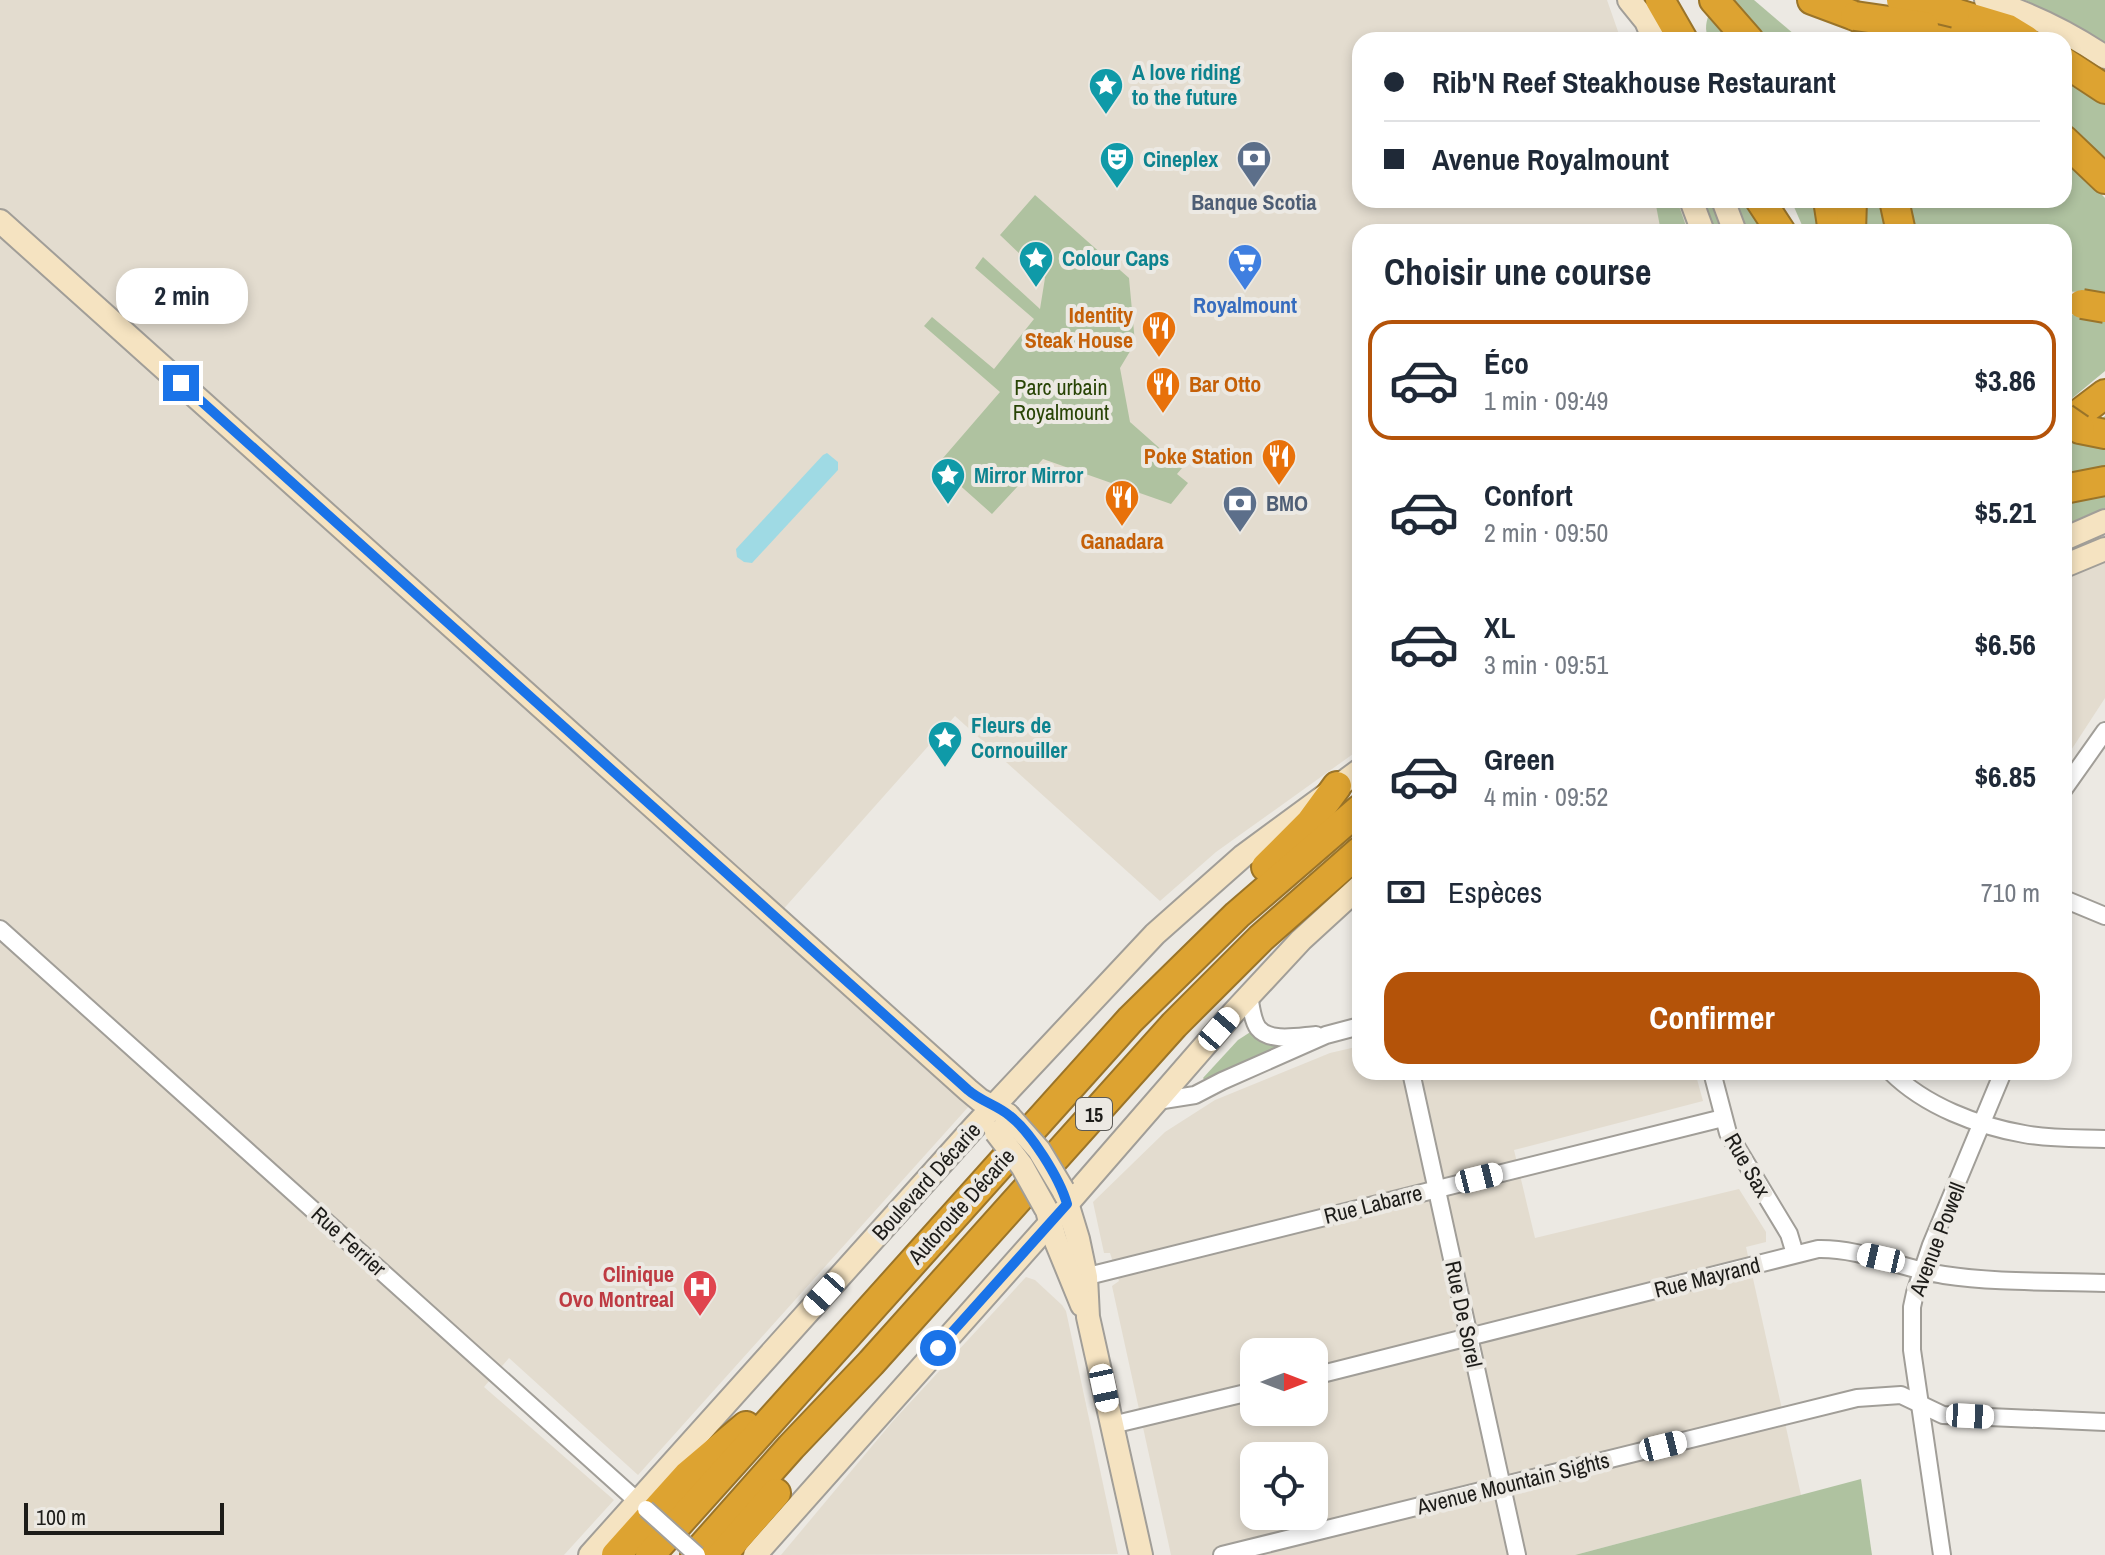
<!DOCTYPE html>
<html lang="fr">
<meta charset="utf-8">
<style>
:root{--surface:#fff;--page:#f6f6f7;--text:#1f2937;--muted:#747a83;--line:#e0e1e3;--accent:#b45309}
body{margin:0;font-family:"Archivo Narrow",sans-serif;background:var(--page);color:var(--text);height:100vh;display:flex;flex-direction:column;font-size:30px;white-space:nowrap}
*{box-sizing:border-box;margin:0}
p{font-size:26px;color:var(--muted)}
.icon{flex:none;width:44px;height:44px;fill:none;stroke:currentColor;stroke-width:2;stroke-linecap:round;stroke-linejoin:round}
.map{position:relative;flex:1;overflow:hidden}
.drawer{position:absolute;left:1352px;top:224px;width:720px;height:856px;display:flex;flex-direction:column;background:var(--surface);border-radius:24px;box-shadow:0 4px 12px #0003}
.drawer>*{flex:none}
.top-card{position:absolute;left:1352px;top:32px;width:720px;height:176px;border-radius:24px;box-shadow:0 4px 12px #0003;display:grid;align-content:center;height:176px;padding:0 32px;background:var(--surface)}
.needle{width:52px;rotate:90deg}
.buttons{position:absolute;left:1240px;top:1338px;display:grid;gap:16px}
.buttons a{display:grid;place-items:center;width:88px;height:88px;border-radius:16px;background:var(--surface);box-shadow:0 4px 12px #0003;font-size:40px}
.scale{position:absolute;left:24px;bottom:20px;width:200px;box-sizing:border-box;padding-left:8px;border:4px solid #1d1c19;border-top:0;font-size:22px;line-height:28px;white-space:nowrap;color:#1d1c19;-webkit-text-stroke:6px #ece9e3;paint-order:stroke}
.end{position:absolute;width:36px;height:36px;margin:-18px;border:10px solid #1a73e8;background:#fff;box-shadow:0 0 0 4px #fff}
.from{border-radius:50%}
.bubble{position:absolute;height:56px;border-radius:24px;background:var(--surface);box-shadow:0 4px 12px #0003;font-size:26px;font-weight:700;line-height:56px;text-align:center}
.car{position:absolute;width:24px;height:48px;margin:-24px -12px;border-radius:10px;box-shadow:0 0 6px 2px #0007;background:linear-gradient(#fff 24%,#345 0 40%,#fff 0 76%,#345 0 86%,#fff 0)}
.top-card b{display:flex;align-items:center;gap:28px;height:76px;font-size:30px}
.top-card b+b{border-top:2px solid var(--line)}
.top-card i{width:20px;height:20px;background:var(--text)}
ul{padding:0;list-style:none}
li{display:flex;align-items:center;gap:24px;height:120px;margin:0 16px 12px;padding:0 16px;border:4px solid transparent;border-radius:24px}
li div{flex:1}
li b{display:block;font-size:30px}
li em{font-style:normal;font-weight:700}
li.selected{border-color:var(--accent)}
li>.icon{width:72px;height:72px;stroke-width:1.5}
h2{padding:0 32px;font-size:36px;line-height:96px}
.pay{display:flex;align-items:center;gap:20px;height:88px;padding:0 32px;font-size:30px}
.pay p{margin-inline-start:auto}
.cta{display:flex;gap:16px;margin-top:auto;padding:16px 32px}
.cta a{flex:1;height:92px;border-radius:24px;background:var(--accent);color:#fff;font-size:32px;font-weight:700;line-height:92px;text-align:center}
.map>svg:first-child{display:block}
.built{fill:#e3dccf;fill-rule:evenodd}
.green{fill:#afc2a0}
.water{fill:#9fdae4}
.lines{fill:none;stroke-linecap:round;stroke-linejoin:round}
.street-casing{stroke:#a19e98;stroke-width:20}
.secondary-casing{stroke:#a19e98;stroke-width:26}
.highway-casing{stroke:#9a7429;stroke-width:32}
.street{stroke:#fff;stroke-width:16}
.secondary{stroke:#f5e3c1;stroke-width:22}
.highway{stroke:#dda331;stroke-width:28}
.street-bridge-casing{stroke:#a19e98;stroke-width:20;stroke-linecap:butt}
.secondary-bridge-casing{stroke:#a19e98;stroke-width:26;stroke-linecap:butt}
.highway-bridge-casing{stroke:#9a7429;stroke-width:32;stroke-linecap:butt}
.street-bridge{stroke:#fff;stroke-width:16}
.secondary-bridge{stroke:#f5e3c1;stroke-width:22}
.highway-bridge{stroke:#dda331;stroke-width:28}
.route{stroke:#1a73e8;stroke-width:10}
.labels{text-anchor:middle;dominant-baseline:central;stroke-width:8;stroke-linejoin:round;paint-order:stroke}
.shield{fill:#ece9e3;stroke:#5b5a56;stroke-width:2}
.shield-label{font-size:20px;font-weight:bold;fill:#1d1c19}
.culture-label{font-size:22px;font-weight:bold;fill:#0d838f;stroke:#ece9e3;text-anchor:start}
.service-label{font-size:22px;font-weight:bold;fill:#4e5e75;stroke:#ece9e3}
.shop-label{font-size:22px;font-weight:bold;fill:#366cbe;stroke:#ece9e3}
.food-label{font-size:22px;font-weight:bold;fill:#c56008;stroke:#ece9e3;text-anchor:end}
.park-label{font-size:22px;fill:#284405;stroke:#ece9e3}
.street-label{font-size:22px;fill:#1d1c19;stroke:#ece9e3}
.health-label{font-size:22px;font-weight:bold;fill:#be3a42;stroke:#ece9e3;text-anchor:end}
</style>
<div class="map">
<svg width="2105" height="1555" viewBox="0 0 2105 1555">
<rect width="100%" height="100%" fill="#ece9e3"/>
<g class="built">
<polygon points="0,0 1607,0 1621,40 1360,40 1360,200 1680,200 1691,232 1360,232 1360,749 1216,852 1160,901 955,716 772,922 970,1105 638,1475 509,1358 484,1387 614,1500 564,1555 0,1555"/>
<polygon points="2105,561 2105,698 2064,761 2064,578"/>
<path d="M1360,1046V1072H1695L1703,1101L1514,1150L1535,1238L1739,1189L1766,1232V1242L1746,1247L1801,1495L1575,1555H1171L1112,1286L1119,1281L1110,1253H1104L1093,1202L1165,1132L1215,1100L1330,1053ZM1254,1352H1314V1412H1254ZM1254,1456H1314V1516H1254Z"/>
<polygon points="1026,1277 1035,1280 1062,1305 1066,1311 1118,1554 781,1555 893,1421"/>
</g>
<g class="green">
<polygon points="1729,0 1754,0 1801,40 1762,40"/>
<polygon points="2025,0 2105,0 2105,43 2070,22"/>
<path d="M1710,11L1738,40H1709C1704,29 1706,22 1710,11Z"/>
<polygon points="2064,74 2086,88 2105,104 2105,159 2064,121"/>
<polygon points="2064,156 2105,198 2105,294 2064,291 2064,232 1911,232 1904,200 2064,200"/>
<polygon points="1035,195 1129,278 1135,343 1120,368 1130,422 1182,468 1177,474 1188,483 1171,504 1043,459 992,514 937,465 1000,392 924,326 932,317 994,369 1034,319 975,268 983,257 1040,309 1045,278 1000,235"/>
<polygon points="1655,200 1677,200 1688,232 1661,232"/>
<polygon points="1701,200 1713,200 1724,232 1713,232"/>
<polygon points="1731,200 1743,200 1763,232 1744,232"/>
<polygon points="1791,200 1819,200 1824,232 1805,232"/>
<polygon points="1865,200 1887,200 1892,232 1862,232"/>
<polygon points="2064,313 2105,320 2105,371 2064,405"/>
<polygon points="2105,416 2105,467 2064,475 2064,442"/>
<polygon points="2105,491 2105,508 2064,525 2064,497"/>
<polygon points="1252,1031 1278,1045 1278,1048 1205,1081 1203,1078 1238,1040"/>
<polygon points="1861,1479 1872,1555 1575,1555"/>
</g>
<polygon class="water" points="827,453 838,462 838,470 752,563 744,562 737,557 736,549 823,455"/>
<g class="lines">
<g class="street-casing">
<g id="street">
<polyline points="2064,789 2105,731"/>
<polyline points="2064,899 2105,916"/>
<polyline points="0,929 645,1508"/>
<path d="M1249,996C1251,1005 1252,1020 1258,1028C1270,1043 1300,1036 1316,1035"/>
<polyline points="1411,1072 1517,1555"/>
<polyline points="1712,1072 1728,1133 1789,1234 1795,1254"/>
<path d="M1891,1072C1925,1106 1978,1126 2024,1134C2051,1139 2078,1138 2105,1139"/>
<polyline points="1157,1101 1195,1095 1222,1081 1326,1035 1360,1026"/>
<polyline points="1076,1279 1723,1118"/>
<path d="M1314,1376L1818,1249C1862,1248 1901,1269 1944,1275C1997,1283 2052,1281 2105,1283"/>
<polyline points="1112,1425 1254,1391"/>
<polyline points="1222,1555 1857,1398 1901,1395 1943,1415 2105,1422"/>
<polyline points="1942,1555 1912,1350 1912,1307 1915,1293 1931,1245 2003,1072"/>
</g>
</g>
<g class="secondary-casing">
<g id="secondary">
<polyline points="1629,0 1646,21 1654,40"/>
<path d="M1986,0C2029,13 2068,32 2105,57"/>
<polyline points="1691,200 1703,232"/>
<polyline points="1723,200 1735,232"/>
<polyline points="0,221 968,1090 980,1100 1008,1115"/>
<polyline points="2064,539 2105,521"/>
<polyline points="2064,566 2105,549"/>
<polyline points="1064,1193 1078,1239 1086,1277 1088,1317 1141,1555"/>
<polyline points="1048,1214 1055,1239 1082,1305"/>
<polyline points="590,1555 975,1126 1155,934 1243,856 1360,770"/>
<polyline points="755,1555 1067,1204 1234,1012 1301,940 1360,886"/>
</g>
</g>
<g class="highway-casing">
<g id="highway">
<polyline points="1660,0 1683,40"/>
<polyline points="1714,0 1749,40"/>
<polyline points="1812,0 1855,16 1904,40"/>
<polyline points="1955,13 2008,29 2026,40"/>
<polyline points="1924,26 1979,40"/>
<polyline points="2064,62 2105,89"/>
<polyline points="2064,140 2105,179"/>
<polyline points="1760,200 1781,232"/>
<polyline points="1828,200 1833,232"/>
<polyline points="1894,200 1901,232"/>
<polyline points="1851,232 1852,200"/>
<polyline points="2064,425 2105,394"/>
<polyline points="2080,429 2105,434"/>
<polyline points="2064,489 2105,481"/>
<polyline points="1266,867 1310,823 1337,786"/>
<polyline points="616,1555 687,1476 746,1426"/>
<polyline points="650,1555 1130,1020 1237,915 1360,809"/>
<polyline points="695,1555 791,1447 871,1363 1174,1025 1261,938 1360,851"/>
<polyline points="722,1555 776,1493"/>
</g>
</g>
<use href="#street" class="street"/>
<use href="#secondary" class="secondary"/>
<use href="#highway" class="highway"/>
<g class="street-bridge-casing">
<polyline id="street-bridge" points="646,1509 697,1555"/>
</g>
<g class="secondary-bridge-casing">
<g id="secondary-bridge">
<polyline points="1008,1115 1039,1150 1063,1190"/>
<polyline points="996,1132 1022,1166 1046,1209"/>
</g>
</g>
<g class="highway-bridge-casing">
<g id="highway-bridge">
<polyline points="1901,0 1955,13"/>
<polyline points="1855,16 1924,26"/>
<polyline points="2082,304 2105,308"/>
<polyline points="2064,418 2080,429"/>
</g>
</g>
<use href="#street-bridge" class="street-bridge"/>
<use href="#secondary-bridge" class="secondary-bridge"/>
<use href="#highway-bridge" class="highway-bridge"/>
</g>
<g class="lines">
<path class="route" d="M181,383L968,1090C982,1102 997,1105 1010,1116C1031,1132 1060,1179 1067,1204L938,1348"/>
</g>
<defs>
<g id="sight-pin" transform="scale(1.8)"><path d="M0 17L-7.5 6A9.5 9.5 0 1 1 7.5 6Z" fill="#0f9aa8" stroke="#ece9e3"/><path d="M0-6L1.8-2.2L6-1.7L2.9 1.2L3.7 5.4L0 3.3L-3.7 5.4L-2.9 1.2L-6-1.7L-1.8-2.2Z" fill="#fff"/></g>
<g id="bank-pin" transform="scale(1.8)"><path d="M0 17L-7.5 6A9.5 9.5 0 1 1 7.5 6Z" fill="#5c6f8a" stroke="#ece9e3"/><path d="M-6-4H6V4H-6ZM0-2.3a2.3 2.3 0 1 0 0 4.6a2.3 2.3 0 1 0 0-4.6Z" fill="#fff"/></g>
<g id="theatre-pin" transform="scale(1.8)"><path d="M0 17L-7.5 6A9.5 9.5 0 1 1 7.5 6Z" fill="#0f9aa8" stroke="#ece9e3"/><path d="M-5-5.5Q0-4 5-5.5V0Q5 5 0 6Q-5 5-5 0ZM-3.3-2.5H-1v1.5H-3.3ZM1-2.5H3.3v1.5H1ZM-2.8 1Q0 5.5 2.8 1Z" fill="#fff"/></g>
<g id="supermarket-pin" transform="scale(1.8)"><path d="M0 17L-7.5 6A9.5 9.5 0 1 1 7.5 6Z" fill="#3f7fe0" stroke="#ece9e3"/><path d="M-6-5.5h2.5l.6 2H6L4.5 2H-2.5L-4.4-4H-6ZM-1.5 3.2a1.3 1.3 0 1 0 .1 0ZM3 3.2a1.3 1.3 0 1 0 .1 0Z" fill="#fff"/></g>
<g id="restaurant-pin" transform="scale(1.8)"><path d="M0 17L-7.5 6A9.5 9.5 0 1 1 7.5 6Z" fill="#e8710a" stroke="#ece9e3"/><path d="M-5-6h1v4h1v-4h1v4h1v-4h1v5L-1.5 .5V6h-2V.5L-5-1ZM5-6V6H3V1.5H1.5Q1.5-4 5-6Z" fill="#fff"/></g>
<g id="hospital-pin" transform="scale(1.8)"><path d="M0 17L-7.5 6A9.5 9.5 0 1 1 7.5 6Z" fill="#e0444e" stroke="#ece9e3"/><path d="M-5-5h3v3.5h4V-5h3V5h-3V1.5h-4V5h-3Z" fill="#fff"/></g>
</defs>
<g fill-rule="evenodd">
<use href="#sight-pin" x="1106" y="85"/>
<use href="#bank-pin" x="1254" y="158"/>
<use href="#theatre-pin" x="1117" y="159"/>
<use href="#sight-pin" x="1036" y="258"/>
<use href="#supermarket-pin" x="1245" y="261"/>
<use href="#restaurant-pin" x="1159" y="328"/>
<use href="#restaurant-pin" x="1163" y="384"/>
<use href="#restaurant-pin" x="1279" y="456"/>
<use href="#sight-pin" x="948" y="475"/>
<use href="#restaurant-pin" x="1122" y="497"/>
<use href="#bank-pin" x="1240" y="503"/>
<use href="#sight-pin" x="945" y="738"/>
<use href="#hospital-pin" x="700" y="1287"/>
</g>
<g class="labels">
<rect class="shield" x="1076" y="1098" width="36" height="32" rx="6"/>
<g class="shield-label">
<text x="1094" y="1114">15</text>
</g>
<g class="culture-label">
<text x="1132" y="72">A love riding<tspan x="1132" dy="25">to the future</tspan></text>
<text x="1143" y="159">Cineplex</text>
<text x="1062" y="258">Colour Caps</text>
<text x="974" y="475">Mirror Mirror</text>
<text x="971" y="725">Fleurs de<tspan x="971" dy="25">Cornouiller</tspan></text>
</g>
<g class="service-label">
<text x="1254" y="202">Banque Scotia</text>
<text x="1266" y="503" text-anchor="start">BMO</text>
</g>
<g class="shop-label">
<text x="1245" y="305">Royalmount</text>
</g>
<g class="food-label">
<text x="1133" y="315">Identity<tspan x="1133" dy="25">Steak House</tspan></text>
<text x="1189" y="384" text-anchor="start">Bar Otto</text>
<text x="1253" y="456">Poke Station</text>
<text x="1122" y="541" text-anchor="middle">Ganadara</text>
</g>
<g class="park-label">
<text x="1061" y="387">Parc urbain<tspan x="1061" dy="25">Royalmount</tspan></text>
</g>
<g class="street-label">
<text transform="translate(1748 1165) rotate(60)">Rue Sax</text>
<text transform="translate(926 1181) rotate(-48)">Boulevard Décarie</text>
<text transform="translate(1373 1204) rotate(-14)">Rue Labarre</text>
<text transform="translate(961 1206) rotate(-48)">Autoroute Décarie</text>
<text transform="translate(1937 1239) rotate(-69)">Avenue Powell</text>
<text transform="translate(349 1241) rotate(42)">Rue Ferrier</text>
<text transform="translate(1707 1277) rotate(-14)">Rue Mayrand</text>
<text transform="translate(1464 1314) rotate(78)">Rue De Sorel</text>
<text transform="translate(1513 1483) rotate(-14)">Avenue Mountain Sights</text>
</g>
<g class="health-label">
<text x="674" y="1274">Clinique<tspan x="674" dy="25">Ovo Montreal</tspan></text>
</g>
</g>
</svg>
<div class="buttons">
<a><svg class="needle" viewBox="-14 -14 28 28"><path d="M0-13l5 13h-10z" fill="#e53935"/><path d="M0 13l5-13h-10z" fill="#747a83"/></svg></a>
<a><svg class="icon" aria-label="locate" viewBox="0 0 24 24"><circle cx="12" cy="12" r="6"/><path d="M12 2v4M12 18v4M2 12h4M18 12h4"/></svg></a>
</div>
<div class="scale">100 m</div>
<i class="end from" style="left:938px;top:1348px"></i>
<i class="end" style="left:181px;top:383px"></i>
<div class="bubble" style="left:116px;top:268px;width:132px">2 min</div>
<i class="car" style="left:1219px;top:1029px;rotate:41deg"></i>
<i class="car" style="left:1479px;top:1178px;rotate:76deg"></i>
<i class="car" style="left:1881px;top:1258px;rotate:283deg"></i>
<i class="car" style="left:824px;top:1294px;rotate:222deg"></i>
<i class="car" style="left:1104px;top:1388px;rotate:168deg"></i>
<i class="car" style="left:1970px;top:1416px;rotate:93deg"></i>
<i class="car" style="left:1663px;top:1446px;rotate:76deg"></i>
<div class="top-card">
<b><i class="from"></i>Rib'N Reef Steakhouse Restaurant</b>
<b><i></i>Avenue Royalmount</b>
</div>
<section class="drawer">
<h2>Choisir une course</h2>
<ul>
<li class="selected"><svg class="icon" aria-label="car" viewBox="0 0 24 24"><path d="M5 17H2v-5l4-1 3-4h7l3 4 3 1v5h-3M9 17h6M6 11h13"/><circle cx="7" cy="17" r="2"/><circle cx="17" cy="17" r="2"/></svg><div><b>Éco</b><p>1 min · 09:49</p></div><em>$3.86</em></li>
<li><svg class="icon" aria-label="car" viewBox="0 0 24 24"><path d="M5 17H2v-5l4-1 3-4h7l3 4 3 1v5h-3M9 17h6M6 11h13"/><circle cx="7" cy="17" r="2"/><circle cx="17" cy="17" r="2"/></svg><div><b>Confort</b><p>2 min · 09:50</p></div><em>$5.21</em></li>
<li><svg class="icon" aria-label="car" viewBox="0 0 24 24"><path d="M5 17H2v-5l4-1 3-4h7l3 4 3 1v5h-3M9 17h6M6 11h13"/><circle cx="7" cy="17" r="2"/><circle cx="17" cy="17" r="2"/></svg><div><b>XL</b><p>3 min · 09:51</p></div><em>$6.56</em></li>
<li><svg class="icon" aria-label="car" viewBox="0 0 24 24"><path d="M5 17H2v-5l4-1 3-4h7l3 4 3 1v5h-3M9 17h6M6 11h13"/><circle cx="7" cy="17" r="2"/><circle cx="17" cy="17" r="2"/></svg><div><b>Green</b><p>4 min · 09:52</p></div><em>$6.85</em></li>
</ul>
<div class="pay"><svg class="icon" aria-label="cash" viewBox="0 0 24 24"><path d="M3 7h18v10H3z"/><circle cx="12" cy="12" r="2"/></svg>Espèces<p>710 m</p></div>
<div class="cta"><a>Confirmer</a></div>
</section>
</div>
